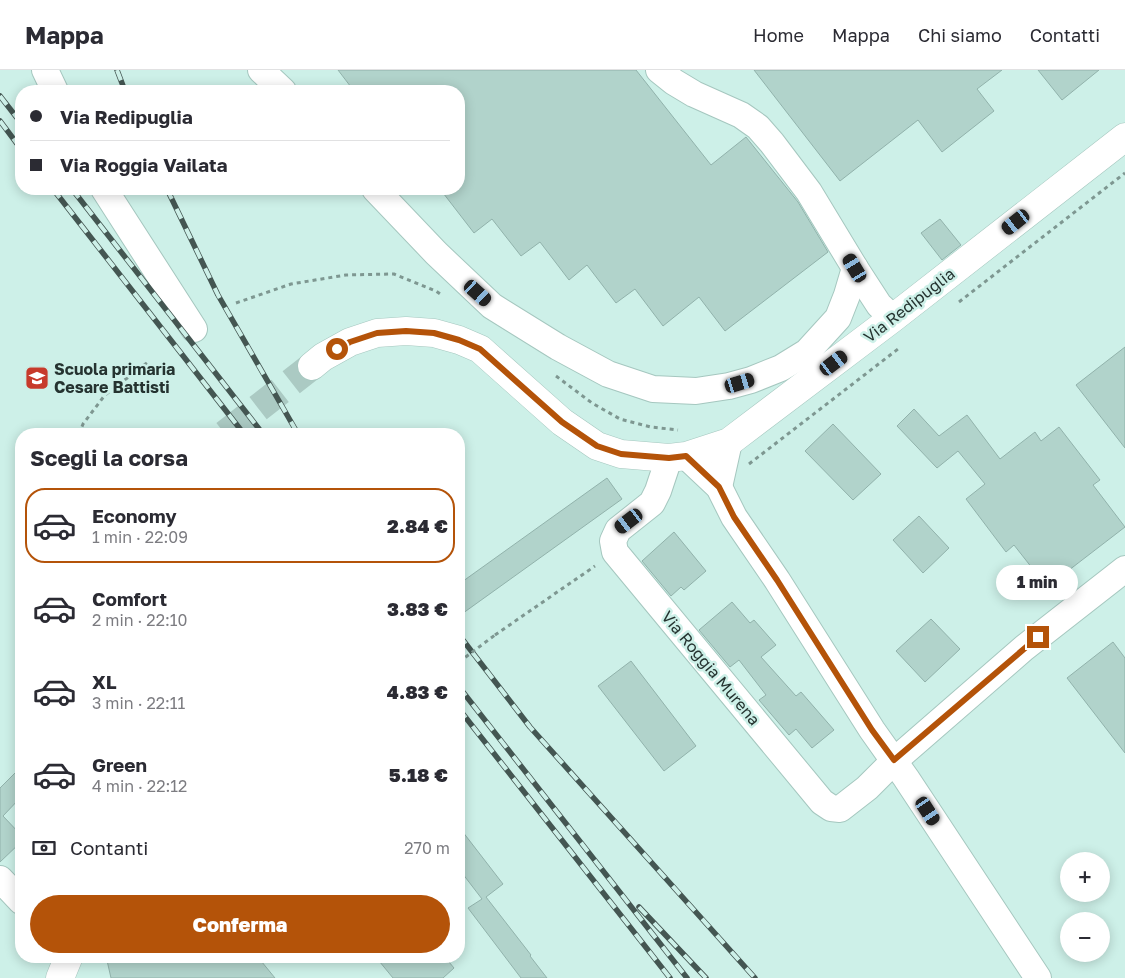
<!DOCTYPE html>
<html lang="it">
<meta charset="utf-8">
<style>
:root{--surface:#fff;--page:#f2f2f3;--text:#2b2b33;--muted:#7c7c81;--line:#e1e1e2;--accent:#b45309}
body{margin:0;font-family:"Golos Text",sans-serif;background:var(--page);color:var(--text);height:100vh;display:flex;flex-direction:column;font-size:19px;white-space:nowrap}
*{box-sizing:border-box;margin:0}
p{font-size:16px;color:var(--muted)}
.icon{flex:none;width:28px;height:28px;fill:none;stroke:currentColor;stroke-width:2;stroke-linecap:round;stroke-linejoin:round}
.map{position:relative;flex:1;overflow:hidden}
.sheet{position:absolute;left:15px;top:358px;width:450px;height:535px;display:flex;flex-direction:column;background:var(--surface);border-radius:20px;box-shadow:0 2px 12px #0003}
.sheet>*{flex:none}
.top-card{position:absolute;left:15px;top:15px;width:450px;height:110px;border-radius:20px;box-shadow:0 2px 12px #0003;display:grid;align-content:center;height:110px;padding:0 15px;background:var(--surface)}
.controls{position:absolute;left:1060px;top:782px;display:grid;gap:10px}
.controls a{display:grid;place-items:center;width:50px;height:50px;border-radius:50%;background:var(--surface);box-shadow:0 2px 12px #0003;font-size:25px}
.end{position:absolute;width:22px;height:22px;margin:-11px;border:6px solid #b45309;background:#fff;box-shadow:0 0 0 2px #fff}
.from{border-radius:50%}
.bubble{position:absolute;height:35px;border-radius:18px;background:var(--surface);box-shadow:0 2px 12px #0003;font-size:16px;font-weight:800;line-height:35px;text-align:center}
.car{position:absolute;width:15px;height:30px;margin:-15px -8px;border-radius:6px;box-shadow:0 0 4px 1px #0007;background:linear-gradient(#222 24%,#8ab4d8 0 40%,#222 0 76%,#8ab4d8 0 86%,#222 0)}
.top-card b{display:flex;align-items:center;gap:18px;height:48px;font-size:19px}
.top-card b+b{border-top:1px solid var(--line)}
.top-card i{width:12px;height:12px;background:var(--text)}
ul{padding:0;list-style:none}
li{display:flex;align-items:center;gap:15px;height:75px;margin:0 10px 8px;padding:0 5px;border:2px solid transparent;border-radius:20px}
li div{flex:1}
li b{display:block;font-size:19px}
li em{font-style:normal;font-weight:800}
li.active{border-color:var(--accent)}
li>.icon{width:45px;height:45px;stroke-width:1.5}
h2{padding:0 15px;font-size:22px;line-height:60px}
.pay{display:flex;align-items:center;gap:12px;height:55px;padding:0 15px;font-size:19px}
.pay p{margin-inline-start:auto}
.primary-button{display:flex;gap:10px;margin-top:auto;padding:10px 15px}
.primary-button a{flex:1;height:58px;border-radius:30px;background:var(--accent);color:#fff;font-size:20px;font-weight:800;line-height:58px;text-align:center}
header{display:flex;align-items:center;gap:30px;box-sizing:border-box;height:70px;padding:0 25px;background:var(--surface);border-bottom:1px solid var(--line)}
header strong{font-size:24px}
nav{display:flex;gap:28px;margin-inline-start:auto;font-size:18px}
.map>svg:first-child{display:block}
.building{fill:#b1d3cb;stroke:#91b2ab}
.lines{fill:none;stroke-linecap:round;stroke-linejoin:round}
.tertiary-tunnel{stroke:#abcac3;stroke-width:28;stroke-dasharray:28 14;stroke-linecap:butt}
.minor-casing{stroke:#a5c7bf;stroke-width:28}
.tertiary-casing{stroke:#a5c7bf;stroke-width:29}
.path{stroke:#7e9791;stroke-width:3;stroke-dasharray:4 4;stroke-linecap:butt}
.minor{stroke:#fff;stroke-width:26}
.tertiary{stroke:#fff;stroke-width:28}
.rail-casing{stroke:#445652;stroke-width:5.5}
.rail{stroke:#cdf0e8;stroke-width:4;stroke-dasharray:11;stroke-linecap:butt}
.path-bridge{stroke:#7e9791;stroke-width:3;stroke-dasharray:4 4;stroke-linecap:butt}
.route{stroke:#b45309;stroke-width:6}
.labels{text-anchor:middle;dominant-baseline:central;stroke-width:5;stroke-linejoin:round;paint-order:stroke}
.street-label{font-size:16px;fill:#253330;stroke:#cdf0e8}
.poi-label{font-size:16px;font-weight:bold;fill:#253330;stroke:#cdf0e8;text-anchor:start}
</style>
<header>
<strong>Mappa</strong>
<nav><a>Home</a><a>Mappa</a><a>Chi siamo</a><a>Contatti</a></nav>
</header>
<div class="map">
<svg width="1125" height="908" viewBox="0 0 1125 908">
<rect width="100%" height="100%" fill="#cdf0e8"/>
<g class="building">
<polygon points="338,0 636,0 711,95 746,67 798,132 828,182 725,261 699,227 663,256 635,219 616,233 587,195 569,210 540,172 521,186 492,149 474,163 440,119 459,119 459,21 354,21"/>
<polygon points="754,0 1002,0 977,19 994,41 942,82 918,50 840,111"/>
<polygon points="1038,0 1099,0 1062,30"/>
<polygon points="940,149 961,175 942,190 921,163"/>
<polygon points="1125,277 1125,378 1076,315"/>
<polygon points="914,339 939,366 967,345 1000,389 1035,362 1041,371 1059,357 1100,410 1093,415 1125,457 1047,517 1014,475 1006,482 966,429 985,414 958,381 937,398 897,356"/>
<polygon points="833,354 881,404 853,430 805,381"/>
<polygon points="607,408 622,429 459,546 459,514"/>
<polygon points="919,446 949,478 923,503 893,470"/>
<polygon points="674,462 706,501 684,520 681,517 671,526 642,491"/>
<polygon points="732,532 750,553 754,550 776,575 761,587 796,626 801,622 834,660 812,678 796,659 789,665 759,630 766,625 739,590 730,597 699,560"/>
<polygon points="931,549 960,579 925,612 896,581"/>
<polygon points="1113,572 1125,588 1125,683 1067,608"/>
<polygon points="631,591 696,676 664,701 598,616"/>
<polygon points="21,697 21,727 3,746 21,765 21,772 0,792 0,718"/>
<polygon points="459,757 503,814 486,827 531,885 530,886 547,908 521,908 468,838 482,829 459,799"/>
<polygon points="106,886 257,886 275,908 111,908"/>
<polygon points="375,886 444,886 454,898 443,908 393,908"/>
</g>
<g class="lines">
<polyline class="tertiary-tunnel" points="225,364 312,296"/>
<g class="minor-casing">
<g id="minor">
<polyline points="45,0 55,21"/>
<polyline points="261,0 283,21"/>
<polyline points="659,0 674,12 694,24 741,45 758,57 772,73 809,122 855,198 879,235 893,248"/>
<polyline points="104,119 194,259"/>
<polyline points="375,119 436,183 492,236 558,277 608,304 653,319 696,321 729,316 751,310 781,298 807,282 838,248 847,225 855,198"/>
<polyline points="686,386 719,417 734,447 777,510 872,660 906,708 1038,908"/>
<polyline points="669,388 658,421 652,433 618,460 613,471 615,482 822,732 831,738 840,739 867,718 894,691 1024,578 1125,499"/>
<polyline points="719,417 729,372"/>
<polyline points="0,809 21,831"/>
</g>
</g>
<g class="tertiary-casing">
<g id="tertiary">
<polyline points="312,296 323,287 350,272 377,263 406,261 434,263 459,270 480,279 562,352 597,376 621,384 669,388 686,386 729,372 893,248 1125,67"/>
<polyline points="60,908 69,886"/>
</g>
</g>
<g class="path">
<polyline points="959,232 1125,103"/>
<polyline points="236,233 291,214 346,205 394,204 436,221 443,226"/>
<polyline points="556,306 592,333 620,349 651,357 678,360"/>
<polyline points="79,364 83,354 105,325 148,292"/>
<polyline points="749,394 898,279"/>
<polyline points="495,565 595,496"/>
</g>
<use href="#minor" class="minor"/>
<use href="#tertiary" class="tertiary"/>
<g class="rail-casing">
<g id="rail">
<polyline points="117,0 125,21"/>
<polyline points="0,26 21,53"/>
<polyline points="0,51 21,79"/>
<polyline points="53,119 244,364"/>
<polyline points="72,119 263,364"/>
<polyline points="167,119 218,225 298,364"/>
<polyline points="459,565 530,657 755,908"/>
<polyline points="459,617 687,908"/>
<polyline points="459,639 670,908"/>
<polyline points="639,837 706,908"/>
</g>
</g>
<use href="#rail" class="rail"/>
<polyline class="path-bridge" points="459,592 495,565"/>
</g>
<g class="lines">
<polyline class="route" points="337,279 350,272 377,263 406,261 434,263 459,270 480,279 562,352 597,376 621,384 669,388 686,386 719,417 734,447 777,510 872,660 894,690 1038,567"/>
</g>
<defs>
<g id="school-square" transform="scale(1.25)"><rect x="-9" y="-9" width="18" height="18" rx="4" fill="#c73a2b" stroke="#cdf0e8"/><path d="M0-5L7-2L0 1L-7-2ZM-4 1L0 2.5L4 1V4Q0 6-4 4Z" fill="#fff"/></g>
</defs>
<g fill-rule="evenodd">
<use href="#school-square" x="37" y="308"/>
</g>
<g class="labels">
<g class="street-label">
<text transform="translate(909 235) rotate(-38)">Via Redipuglia</text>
<text transform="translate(711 598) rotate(50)">Via Roggia Murena</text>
</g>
<g class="poi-label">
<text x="54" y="299">Scuola primaria<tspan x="54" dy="18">Cesare Battisti</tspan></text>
</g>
</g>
</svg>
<div class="controls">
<a>+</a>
<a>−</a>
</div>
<i class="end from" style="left:337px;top:279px"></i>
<i class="end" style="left:1038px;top:567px"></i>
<div class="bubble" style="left:996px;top:495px;width:82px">1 min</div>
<i class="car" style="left:1016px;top:152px;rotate:232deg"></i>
<i class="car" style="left:855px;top:198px;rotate:329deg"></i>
<i class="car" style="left:478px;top:223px;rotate:132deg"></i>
<i class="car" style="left:834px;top:293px;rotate:53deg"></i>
<i class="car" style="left:740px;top:313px;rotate:73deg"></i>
<i class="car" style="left:629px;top:451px;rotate:233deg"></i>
<i class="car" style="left:928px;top:741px;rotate:147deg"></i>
<div class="top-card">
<b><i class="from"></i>Via Redipuglia</b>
<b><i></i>Via Roggia Vailata</b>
</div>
<section class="sheet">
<h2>Scegli la corsa</h2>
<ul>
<li class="active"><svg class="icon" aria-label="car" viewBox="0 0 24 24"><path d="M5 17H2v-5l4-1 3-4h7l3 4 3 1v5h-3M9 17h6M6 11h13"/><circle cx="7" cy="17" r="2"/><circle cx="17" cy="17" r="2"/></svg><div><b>Economy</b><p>1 min · 22:09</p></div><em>2.84 €</em></li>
<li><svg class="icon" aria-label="car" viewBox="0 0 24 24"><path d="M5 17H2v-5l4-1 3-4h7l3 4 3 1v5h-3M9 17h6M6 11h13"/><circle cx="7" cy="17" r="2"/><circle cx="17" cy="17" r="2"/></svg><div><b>Comfort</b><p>2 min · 22:10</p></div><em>3.83 €</em></li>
<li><svg class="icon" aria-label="car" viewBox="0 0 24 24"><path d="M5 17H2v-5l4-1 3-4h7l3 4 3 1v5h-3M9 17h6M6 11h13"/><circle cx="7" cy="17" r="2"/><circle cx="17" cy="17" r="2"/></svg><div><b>XL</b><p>3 min · 22:11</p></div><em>4.83 €</em></li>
<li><svg class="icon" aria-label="car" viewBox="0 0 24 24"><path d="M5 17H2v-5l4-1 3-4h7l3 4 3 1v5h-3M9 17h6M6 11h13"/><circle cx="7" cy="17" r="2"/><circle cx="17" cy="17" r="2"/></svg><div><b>Green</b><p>4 min · 22:12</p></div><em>5.18 €</em></li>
</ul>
<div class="pay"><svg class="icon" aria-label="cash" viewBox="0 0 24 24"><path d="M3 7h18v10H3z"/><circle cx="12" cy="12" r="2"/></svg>Contanti<p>270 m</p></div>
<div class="primary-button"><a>Conferma</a></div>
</section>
</div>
